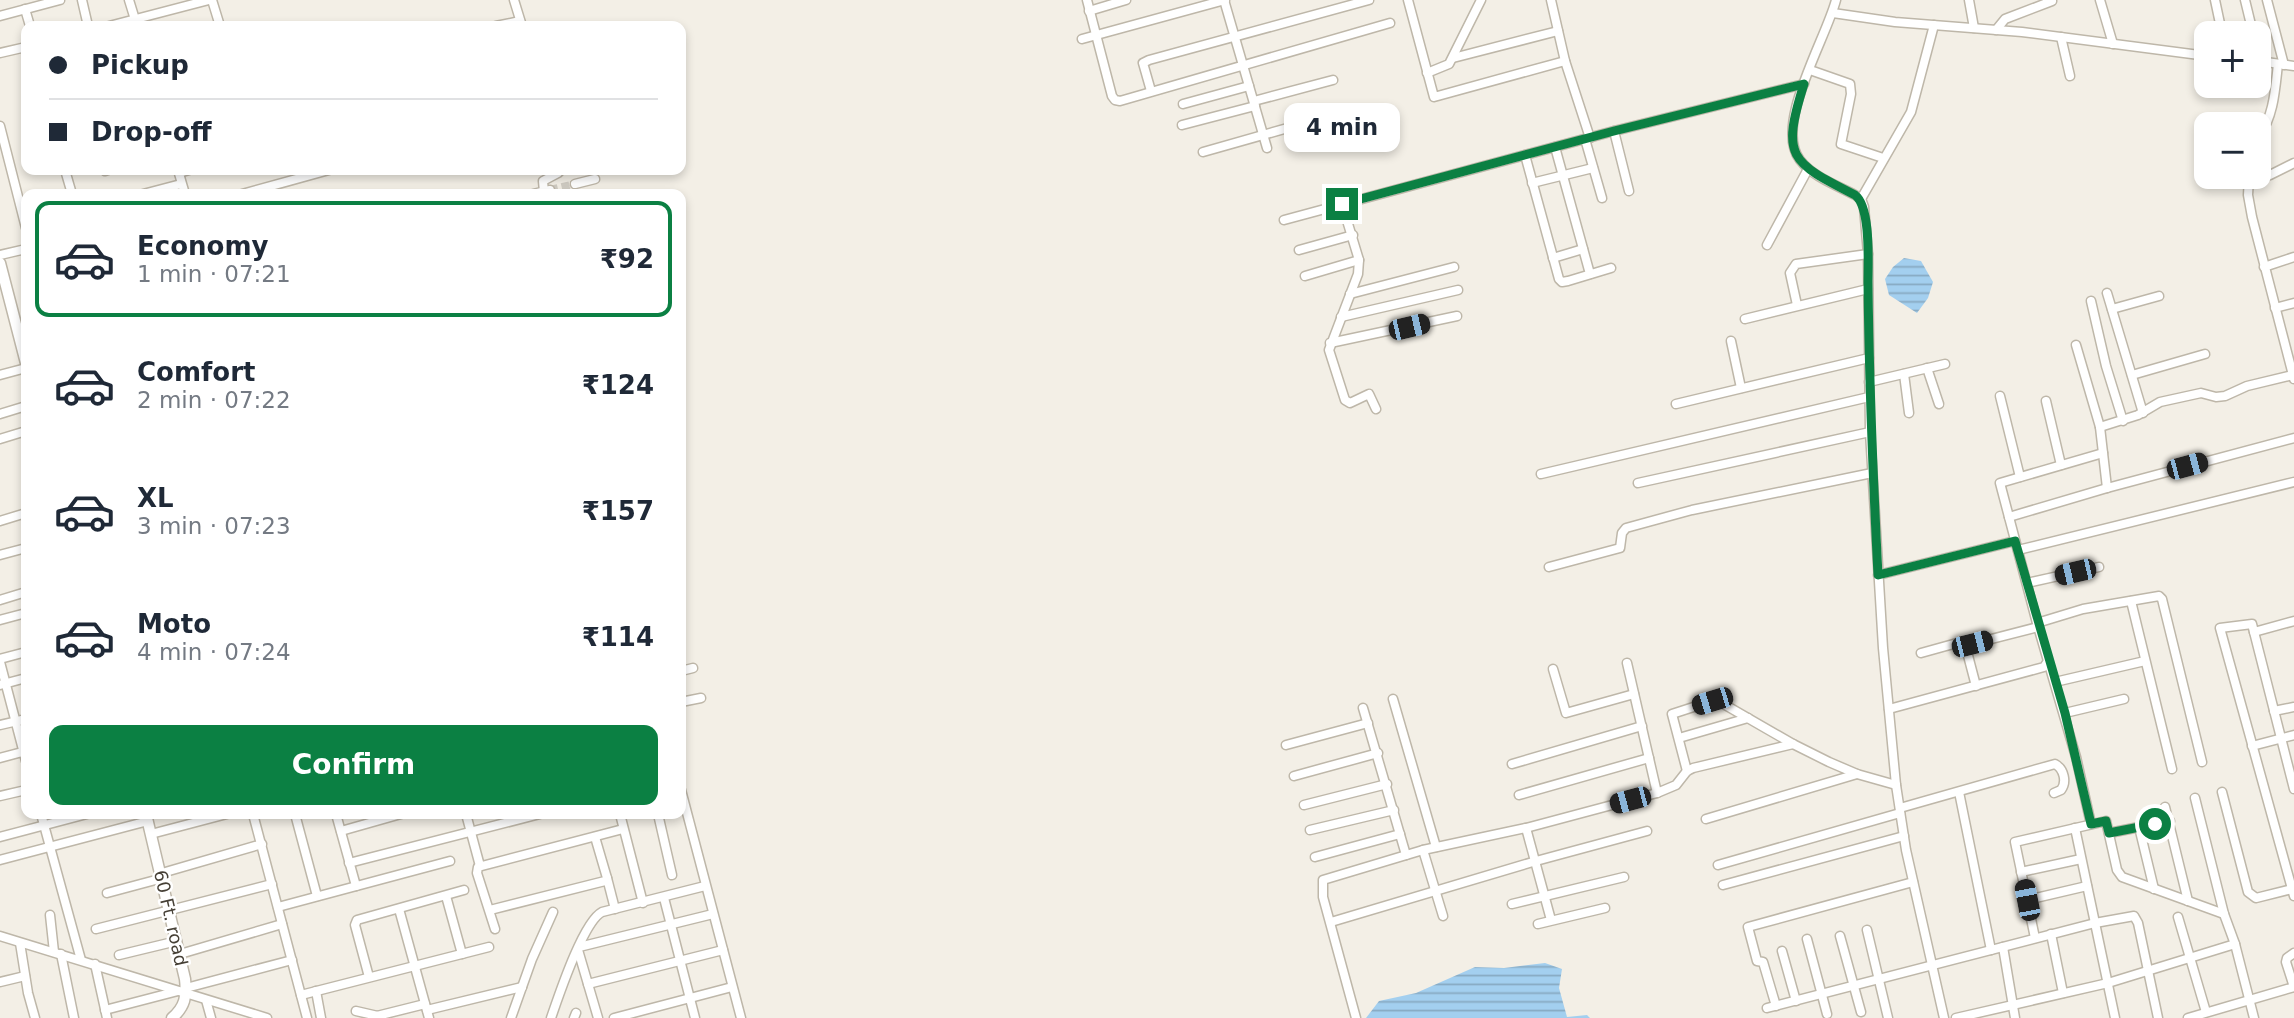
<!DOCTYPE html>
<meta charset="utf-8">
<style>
:root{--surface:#fff;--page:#f6f6f7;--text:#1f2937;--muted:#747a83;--line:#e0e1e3;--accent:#0b8043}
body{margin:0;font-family:"DejaVu Sans",sans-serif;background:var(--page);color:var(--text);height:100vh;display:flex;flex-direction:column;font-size:26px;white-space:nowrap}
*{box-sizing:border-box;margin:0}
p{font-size:23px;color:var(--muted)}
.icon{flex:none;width:38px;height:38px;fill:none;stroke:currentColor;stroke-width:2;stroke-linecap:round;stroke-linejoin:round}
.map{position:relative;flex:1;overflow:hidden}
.side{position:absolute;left:21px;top:189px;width:665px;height:630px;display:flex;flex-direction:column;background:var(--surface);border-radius:14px;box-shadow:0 4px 10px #0003}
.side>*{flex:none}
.banner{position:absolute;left:21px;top:21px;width:665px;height:154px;border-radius:14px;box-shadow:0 4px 10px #0003;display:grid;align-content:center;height:154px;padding:0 28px;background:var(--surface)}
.buttons{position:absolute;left:2194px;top:21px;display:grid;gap:14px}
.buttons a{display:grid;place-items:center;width:77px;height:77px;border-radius:14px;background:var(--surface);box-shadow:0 4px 10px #0003;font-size:35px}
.end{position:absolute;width:32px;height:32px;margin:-16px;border:9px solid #0b8043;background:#fff;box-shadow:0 0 0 4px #fff}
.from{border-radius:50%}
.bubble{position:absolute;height:49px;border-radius:14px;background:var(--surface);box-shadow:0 4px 10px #0003;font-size:23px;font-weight:600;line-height:49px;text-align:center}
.car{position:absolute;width:21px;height:42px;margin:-21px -10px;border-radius:9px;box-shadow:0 0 5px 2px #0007;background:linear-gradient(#222 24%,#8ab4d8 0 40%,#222 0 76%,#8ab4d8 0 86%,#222 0)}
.banner b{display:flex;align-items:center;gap:24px;height:66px;font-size:26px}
.banner b+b{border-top:2px solid var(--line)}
.banner i{width:18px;height:18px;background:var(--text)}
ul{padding:12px 0 0;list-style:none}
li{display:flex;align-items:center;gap:21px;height:116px;margin:0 14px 10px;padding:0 14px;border:4px solid transparent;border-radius:14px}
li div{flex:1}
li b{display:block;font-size:26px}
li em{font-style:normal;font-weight:600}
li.selected{border-color:var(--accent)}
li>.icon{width:63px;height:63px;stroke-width:1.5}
.primary-button{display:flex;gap:14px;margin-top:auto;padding:14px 28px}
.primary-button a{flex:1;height:80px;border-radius:14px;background:var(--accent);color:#fff;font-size:28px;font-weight:600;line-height:80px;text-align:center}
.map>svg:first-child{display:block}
.water{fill:url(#water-rules)}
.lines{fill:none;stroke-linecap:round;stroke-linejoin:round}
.minor-tunnel{stroke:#d0ccc3;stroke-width:8;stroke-dasharray:8 4;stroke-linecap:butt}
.minor-casing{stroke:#beb7a9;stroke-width:11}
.tertiary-casing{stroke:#beb7a9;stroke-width:13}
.minor{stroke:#fff;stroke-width:8}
.tertiary{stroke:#fff;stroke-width:10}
.route{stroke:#0b8043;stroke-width:9}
.labels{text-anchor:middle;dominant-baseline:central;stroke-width:5;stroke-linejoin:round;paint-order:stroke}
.street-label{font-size:18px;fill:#464036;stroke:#fff}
</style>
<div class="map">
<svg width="2294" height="1018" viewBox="0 0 2294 1018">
<defs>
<pattern id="water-rules" width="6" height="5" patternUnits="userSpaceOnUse" patternTransform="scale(1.75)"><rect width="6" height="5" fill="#a3cfef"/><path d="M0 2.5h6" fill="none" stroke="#87a9c2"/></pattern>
</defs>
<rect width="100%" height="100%" fill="#f3efe6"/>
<g class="water">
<polygon points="1904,258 1921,261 1933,282 1928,298 1917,313 1889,295 1885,279 1893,267"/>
<polygon points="1545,963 1562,969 1559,988 1567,1017 1587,1015 1590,1018 1366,1018 1379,1001 1416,993 1475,967 1504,968"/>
</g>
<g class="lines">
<polyline class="minor-tunnel" points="550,190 575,184"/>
<g class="minor-casing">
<g id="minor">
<polyline points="82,0 88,26"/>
<polyline points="129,0 137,26"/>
<polyline points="212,0 220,26"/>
<polyline points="514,0 522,26"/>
<polyline points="1087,0 1112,96 1115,100 1120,101 1390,23"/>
<polyline points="1224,0 1267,148"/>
<polyline points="1408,0 1434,97 1565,61"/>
<polyline points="1551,0 1565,61 1590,138"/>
<path d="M1836,0C1826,39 1773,125 1800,160C1813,177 1836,185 1855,195L1861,199L1864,207L1868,254L1870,432L1883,648L1896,785L1906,850L1944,1018"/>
<polyline points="1969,0 1974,28"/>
<polyline points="2100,0 2113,44"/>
<polyline points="2215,0 2222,33"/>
<polyline points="2245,0 2253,33"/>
<polyline points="2267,0 2284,65"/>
<polyline points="25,9 30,26"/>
<polyline points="1089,11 1126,0"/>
<polyline points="1833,13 1895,22 2022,32 2207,56"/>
<polyline points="0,16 60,0"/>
<polyline points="109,26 209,0"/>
<polyline points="496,26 520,21"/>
<polyline points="1996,30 2005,19 2052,1"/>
<polyline points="2061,37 2070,76"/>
<polyline points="1082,39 1225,0"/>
<polyline points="0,53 26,47"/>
<polyline points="1453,58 1558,31"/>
<polyline points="2259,61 2294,66"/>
<polyline points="1810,70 1850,84 1851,94 1841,144 1883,158"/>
<polyline points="1427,73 1449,64 1481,0"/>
<polyline points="1151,91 1143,63 1149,60 1369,0"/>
<polyline points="1254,101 1333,80"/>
<polyline points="1183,104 1249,86"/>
<polyline points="1182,125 1255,106"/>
<polyline points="0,126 26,228"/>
<polyline points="1614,131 1629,191"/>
<path d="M2259,137C2274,115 2275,90 2278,64"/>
<polyline points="1585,139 1602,198"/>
<polyline points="1555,147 1590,274"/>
<polyline points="1203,152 1337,114"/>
<polyline points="1525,155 1559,279 1562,282 1568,281 1611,268"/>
<polyline points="65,170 72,194"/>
<polyline points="178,170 185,194"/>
<polyline points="105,171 108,170"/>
<polyline points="179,173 189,170"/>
<polyline points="2249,177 2248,195 2252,217 2294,379"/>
<polyline points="2248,182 2270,175 2294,163"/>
<polyline points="1532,183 1593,168"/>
<polyline points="575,184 595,179"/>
<polyline points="544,192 543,181 558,173 561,170"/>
<polyline points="143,194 181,184"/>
<polyline points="242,194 329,170"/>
<polyline points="533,194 550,190"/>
<polyline points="1861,199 1911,112 1934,25"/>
<polyline points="1342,204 1359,260 1358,274 1329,350 1345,400 1350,403 1369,394 1376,409"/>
<polyline points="1284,220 1614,131 1804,84"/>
<polyline points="1767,245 1808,169"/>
<polyline points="1299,250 1353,235"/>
<polyline points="0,255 26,249"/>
<polyline points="1553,258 1583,249"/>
<polyline points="2264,267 2294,257"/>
<polyline points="1305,276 1359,260"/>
<polyline points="2107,293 2143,413"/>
<polyline points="1350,294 1454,267"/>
<polyline points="2091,301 2106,366 2123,421"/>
<polyline points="1797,305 1790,273 1796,264 1868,254"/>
<polyline points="2275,308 2294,303"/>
<polyline points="2112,309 2159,296"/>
<polyline points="1341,317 1458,290"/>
<polyline points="1745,319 1868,289"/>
<polyline points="1731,341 1741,388"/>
<polyline points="1330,343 1457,316"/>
<polyline points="2076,345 2100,427 2107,488"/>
<polyline points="1927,368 1939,404"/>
<polyline points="1904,374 1909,413"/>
<polyline points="0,375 26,368"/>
<polyline points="2132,375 2205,354"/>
<polyline points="1869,382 1945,364"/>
<polyline points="2000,396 2020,477"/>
<polyline points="2046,401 2061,465"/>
<polyline points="1676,404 1869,358"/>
<polyline points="0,414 26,406"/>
<polyline points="2100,427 2138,415 2160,402 2201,393 2216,397 2225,396 2247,386 2293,375"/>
<polyline points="0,439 26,431"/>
<polyline points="1541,474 1869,397"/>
<polyline points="1638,483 1870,432"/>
<polyline points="2009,517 2107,488 2294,438"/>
<polyline points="0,521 26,513"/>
<polyline points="2018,550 2294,482"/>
<polyline points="0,555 26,548"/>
<polyline points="1549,567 1620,548 1622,533 1626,528 1692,510 1872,473"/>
<polyline points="1878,575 2015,541"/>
<polyline points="2027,583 2099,567"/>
<polyline points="0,600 26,592"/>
<polyline points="2131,601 2172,769"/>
<polyline points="0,620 26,613"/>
<polyline points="2037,623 2000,483 2103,453"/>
<polyline points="2254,632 2294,621"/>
<polyline points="1965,644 1976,686"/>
<polyline points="1921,653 1957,643 1972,644 2038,627"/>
<polyline points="0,659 26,652"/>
<polyline points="2048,661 2076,757 2091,824"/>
<polyline points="0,662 26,761"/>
<polyline points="1627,663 1657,793"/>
<polyline points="1553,669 1566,713 1634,694"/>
<polyline points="681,671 693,668"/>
<polyline points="2055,682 2145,661"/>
<polyline points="0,685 26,678"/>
<polyline points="1393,699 1436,847"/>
<polyline points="681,702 701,698"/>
<polyline points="1363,708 1406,855"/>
<polyline points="1889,709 2044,667 2048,661 2037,623 2083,609 2159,596 2162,599 2202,762"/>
<polyline points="2274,711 2294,707"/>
<polyline points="2065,713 2124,699"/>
<polyline points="0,725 26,719"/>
<polyline points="1679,738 1748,718"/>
<polyline points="1286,745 1368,723"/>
<polyline points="2252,746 2294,735"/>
<polyline points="0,758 26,751"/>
<polyline points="1512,764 1642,726"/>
<polyline points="1687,771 1672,714 1712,701 1720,702 1793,744 1829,762 1857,774 1896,785"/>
<polyline points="1294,776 1378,753"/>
<polyline points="2294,789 2252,624 2220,628 2294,896"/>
<polyline points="681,790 741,1018"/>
<polyline points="1959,792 1991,950"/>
<polyline points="2222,792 2248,892 2256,898 2292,889"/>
<polyline points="1519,795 1649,758"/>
<polyline points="0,796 26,790"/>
<polyline points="2195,798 2224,914 2235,944 2254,1018"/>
<polyline points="1304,805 1387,784"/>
<polyline points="2165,807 2188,901"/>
<path d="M1900,808L2055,764C2064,769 2067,782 2061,790L2054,793"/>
<polyline points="41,814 81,960"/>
<polyline points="253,814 307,1018"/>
<polyline points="295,814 317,896"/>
<polyline points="336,814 356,886"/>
<polyline points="466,814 480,866"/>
<polyline points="620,814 643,903"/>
<polyline points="658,814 672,875"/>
<polyline points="1706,819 1857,774"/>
<polyline points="2139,827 2154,889"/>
<polyline points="1526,828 1551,920"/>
<polyline points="2075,828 2115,1018"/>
<polyline points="1310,830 1394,810"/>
<polyline points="341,831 401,814"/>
<polyline points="2109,833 2170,821"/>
<polyline points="151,834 227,814"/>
<polyline points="0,837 87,814"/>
<polyline points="1423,850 1443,916"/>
<polyline points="1315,857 1400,834"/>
<polyline points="0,860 148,821"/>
<polyline points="349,863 540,814"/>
<polyline points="1718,865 1900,813"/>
<polyline points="2021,872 2081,859"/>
<polyline points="162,873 262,844"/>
<polyline points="607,878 615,909"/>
<polyline points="1723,885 1904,836"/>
<polyline points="107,893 163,878"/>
<polyline points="446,896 462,954"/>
<polyline points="664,898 695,1018"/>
<polyline points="2027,900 2087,886"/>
<polyline points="1512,904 1624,877"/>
<polyline points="278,907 450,861"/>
<polyline points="399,909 429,1018"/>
<polyline points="490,910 605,881 607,878 595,837"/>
<polyline points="50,915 54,952"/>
<polyline points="2178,917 2206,1012"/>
<polyline points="1331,922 1536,861 1647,831"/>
<polyline points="1538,924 1605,908"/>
<polyline points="96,929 272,884"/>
<polyline points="495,929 477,873 478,867 623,829"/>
<polyline points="1867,930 1888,1018"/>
<polyline points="2051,934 2063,993"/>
<polyline points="0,936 267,1018"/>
<polyline points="1840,936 1861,1012"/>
<polyline points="2035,938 2015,842 2106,821 2117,870 2122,877 2224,914"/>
<polyline points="1807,939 1827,1014"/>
<polyline points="20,943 28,993 35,1018"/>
<polyline points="579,947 713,914"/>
<polyline points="2003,947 2015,1018"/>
<polyline points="578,950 598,1018"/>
<polyline points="1782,951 1796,1001"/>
<polyline points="2294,953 2287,958 2286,962 2294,987"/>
<polyline points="61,954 74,1018"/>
<polyline points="180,954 282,924"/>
<polyline points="119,955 177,941"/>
<polyline points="95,964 107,1018"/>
<polyline points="369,977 355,925 357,920 464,890"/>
<polyline points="0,982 25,976"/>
<polyline points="588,984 723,950"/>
<polyline points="186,988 292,960"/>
<polyline points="316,991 321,1018"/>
<polyline points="301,995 489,947"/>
<polyline points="206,1000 211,1018"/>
<polyline points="1776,1006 1763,962 1757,961 1748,927 1913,882"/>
<polyline points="1767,1008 2095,923 2134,916 2138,923 2158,1018"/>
<polyline points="105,1010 178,991"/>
<polyline points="427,1010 522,987"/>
<polyline points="356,1011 382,1017"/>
<polyline points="377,1016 425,1004"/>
<polyline points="511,1018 532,959 553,912"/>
<path d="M551,1018C559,995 583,922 602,912L705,886"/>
<polyline points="574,1018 576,1013"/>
<polyline points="614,1018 732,987"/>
<polyline points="1356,1018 1323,897 1323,880 1423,850 1526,828 1657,793 1676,785 1687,771 1693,768 1793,744"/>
<polyline points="1956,1018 2108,983 2235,944"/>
<polyline points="2188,1018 2294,987"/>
</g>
</g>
<g class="tertiary-casing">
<g id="tertiary">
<polyline points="0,263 26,363"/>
<path d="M146,814L185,979C187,996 185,1007 172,1018"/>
</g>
</g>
<use href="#minor" class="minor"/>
<use href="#tertiary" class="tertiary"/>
</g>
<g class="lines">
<path class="route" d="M1342,204L1614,131L1804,84C1781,157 1790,162 1855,195C1871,207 1868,262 1868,282C1869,380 1873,477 1878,575L2015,541L2065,713L2091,824L2106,821L2109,833L2155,824"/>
</g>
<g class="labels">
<g class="street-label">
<text transform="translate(171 918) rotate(77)">60 Ft. road</text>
</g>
</g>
</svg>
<div class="buttons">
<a>+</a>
<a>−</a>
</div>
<i class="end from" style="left:2155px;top:824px"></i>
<i class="end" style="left:1342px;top:204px"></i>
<div class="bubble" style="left:1284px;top:103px;width:116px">4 min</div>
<i class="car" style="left:1409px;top:327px;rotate:77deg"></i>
<i class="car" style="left:2187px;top:466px;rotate:75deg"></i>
<i class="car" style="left:2075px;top:572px;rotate:257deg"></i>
<i class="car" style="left:1972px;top:644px;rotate:76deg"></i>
<i class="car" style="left:1712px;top:701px;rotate:253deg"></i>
<i class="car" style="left:1630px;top:800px;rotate:255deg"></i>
<i class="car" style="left:2027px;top:900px;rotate:349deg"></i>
<div class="banner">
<b><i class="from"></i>Pickup</b>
<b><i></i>Drop-off</b>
</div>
<section class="side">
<ul>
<li class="selected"><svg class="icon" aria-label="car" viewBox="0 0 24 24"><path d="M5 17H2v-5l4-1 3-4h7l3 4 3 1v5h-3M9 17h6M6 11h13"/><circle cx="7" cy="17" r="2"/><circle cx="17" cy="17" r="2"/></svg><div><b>Economy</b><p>1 min · 07:21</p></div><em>₹92</em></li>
<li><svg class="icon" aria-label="car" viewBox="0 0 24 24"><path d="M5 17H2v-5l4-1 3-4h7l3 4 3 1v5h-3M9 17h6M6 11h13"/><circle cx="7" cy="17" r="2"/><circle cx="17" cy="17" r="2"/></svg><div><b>Comfort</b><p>2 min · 07:22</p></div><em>₹124</em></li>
<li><svg class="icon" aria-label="car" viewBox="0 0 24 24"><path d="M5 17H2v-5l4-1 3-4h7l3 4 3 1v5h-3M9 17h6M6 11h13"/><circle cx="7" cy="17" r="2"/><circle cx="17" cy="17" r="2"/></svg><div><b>XL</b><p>3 min · 07:23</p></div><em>₹157</em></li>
<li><svg class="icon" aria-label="car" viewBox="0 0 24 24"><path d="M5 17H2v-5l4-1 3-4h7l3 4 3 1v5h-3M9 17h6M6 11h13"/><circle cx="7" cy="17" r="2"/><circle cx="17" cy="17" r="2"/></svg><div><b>Moto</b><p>4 min · 07:24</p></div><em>₹114</em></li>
</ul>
<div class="primary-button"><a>Confirm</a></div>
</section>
</div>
